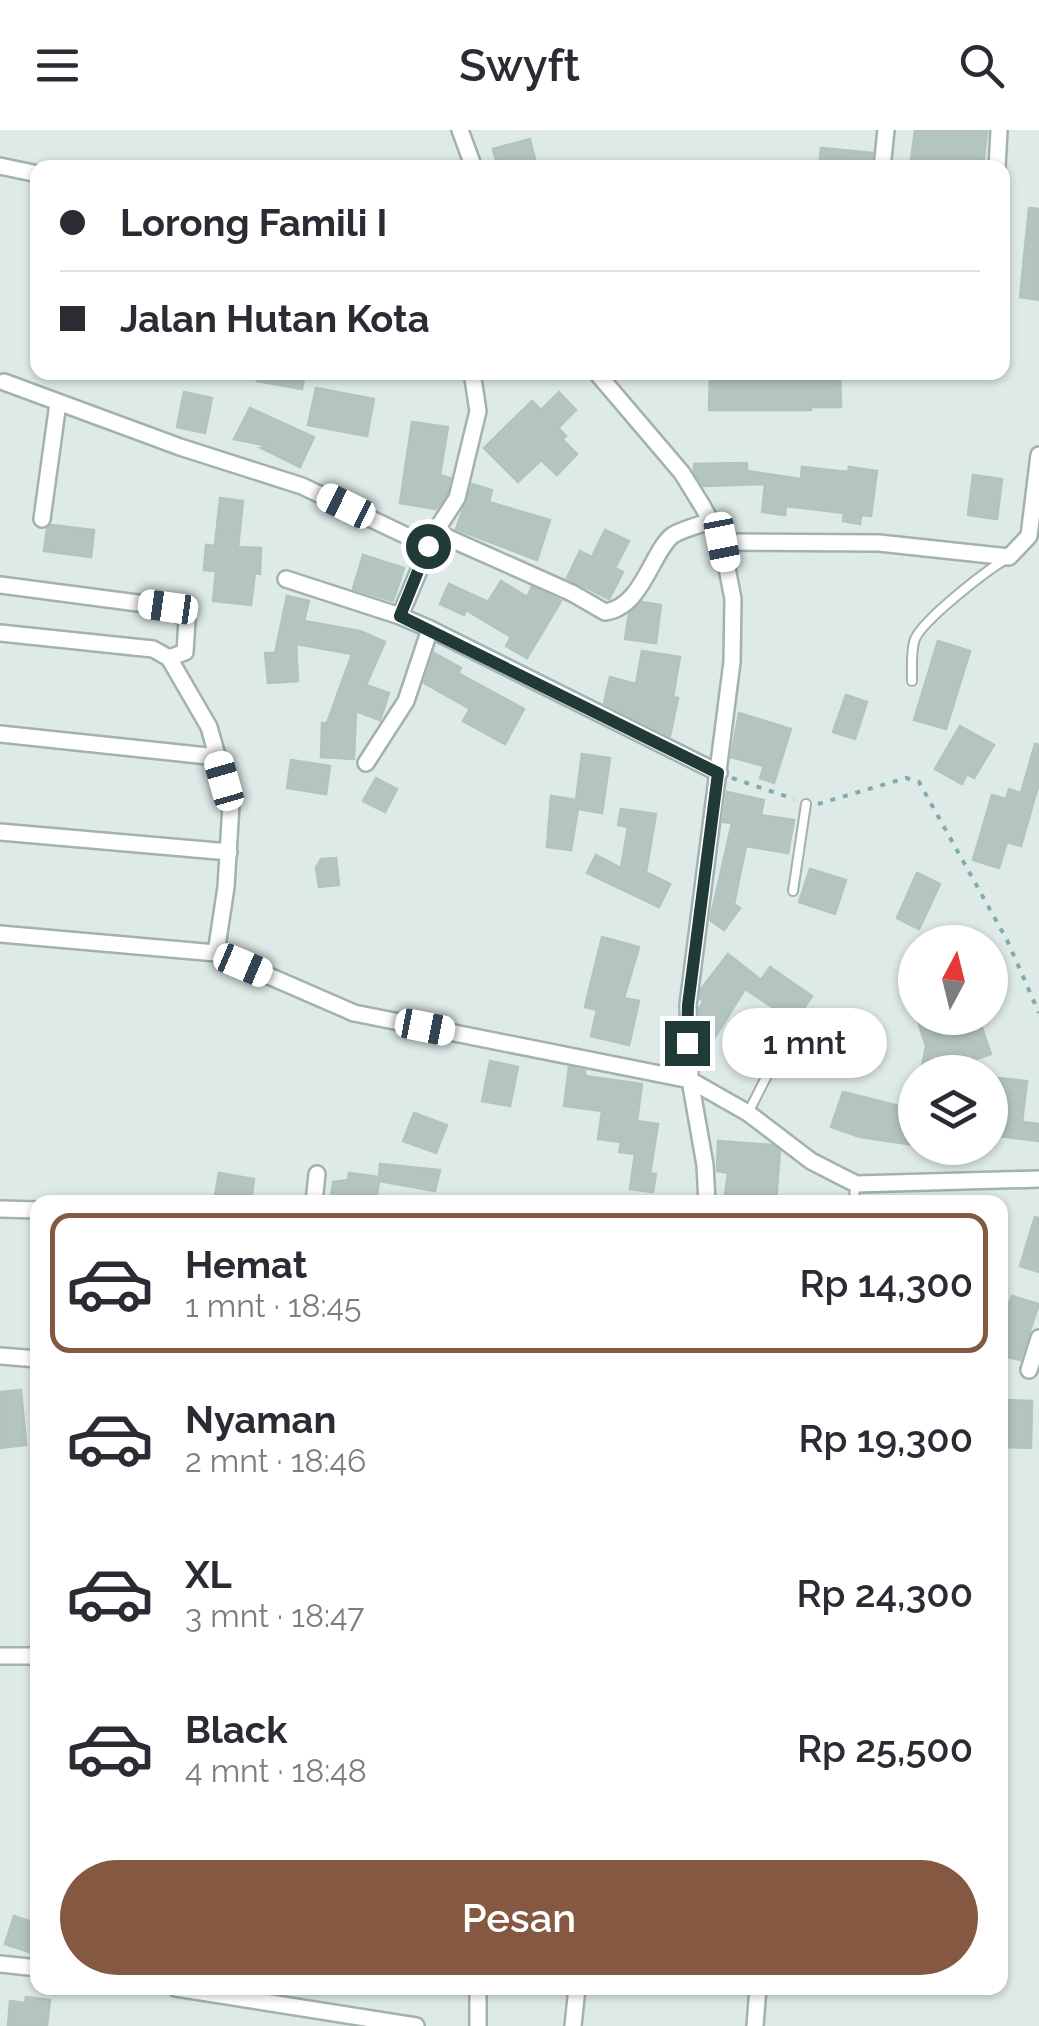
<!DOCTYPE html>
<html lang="id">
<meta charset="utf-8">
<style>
:root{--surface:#fff;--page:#f2f2f3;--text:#2b2b33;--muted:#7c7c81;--line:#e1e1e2;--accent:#855841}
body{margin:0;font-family:Raleway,sans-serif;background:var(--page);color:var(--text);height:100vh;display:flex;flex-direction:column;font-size:38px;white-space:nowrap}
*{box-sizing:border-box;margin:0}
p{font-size:32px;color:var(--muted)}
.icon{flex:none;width:55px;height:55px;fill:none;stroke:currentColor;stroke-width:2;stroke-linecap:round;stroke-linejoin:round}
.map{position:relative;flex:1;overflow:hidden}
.side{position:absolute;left:30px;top:1065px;width:978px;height:800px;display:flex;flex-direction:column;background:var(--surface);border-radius:20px;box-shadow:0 2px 8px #0004}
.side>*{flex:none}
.guide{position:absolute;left:30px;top:30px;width:980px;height:220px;border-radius:20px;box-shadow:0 2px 8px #0004;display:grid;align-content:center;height:220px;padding:0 30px;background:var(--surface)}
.needle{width:65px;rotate:7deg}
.controls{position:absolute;left:898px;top:795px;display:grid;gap:20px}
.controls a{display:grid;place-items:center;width:110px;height:110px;border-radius:50%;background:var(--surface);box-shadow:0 2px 8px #0004;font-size:50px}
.end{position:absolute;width:45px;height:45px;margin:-22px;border:12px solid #203a37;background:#fff;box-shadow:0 0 0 5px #fff}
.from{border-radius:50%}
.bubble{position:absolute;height:70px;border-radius:35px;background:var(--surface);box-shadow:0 2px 8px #0004;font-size:32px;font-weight:600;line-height:70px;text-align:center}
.car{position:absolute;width:30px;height:60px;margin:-30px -15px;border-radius:12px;box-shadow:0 0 8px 2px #0007;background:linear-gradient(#fff 24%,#345 0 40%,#fff 0 76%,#345 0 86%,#fff 0)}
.guide b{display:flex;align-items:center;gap:35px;height:95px;font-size:38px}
.guide b+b{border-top:2px solid var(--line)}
.guide i{width:25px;height:25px;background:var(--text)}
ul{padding:18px 0 0;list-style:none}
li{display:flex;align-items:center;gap:30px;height:140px;margin:0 20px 15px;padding:0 10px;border:5px solid transparent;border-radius:20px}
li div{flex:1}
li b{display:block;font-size:38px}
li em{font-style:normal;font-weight:600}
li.current{border-color:var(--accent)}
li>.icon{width:90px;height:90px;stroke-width:1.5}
.button{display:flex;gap:20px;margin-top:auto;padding:20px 30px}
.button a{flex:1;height:115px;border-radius:60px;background:var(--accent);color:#fff;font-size:40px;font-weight:600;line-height:115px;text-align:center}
header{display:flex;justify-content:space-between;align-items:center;height:130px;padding:0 30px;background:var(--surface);font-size:45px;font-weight:600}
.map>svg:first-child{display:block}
.building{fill:#b4c5c0;stroke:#b1c4bf;stroke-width:2.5}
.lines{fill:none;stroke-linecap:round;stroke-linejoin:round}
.service-casing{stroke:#a1b2af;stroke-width:12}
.minor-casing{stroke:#a1b2af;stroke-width:20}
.path{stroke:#7eaea6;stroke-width:4;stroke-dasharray:5 8;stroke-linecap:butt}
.service{stroke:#fff;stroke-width:8}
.minor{stroke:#fff;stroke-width:15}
.route{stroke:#203a37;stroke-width:12}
</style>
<header><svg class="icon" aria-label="menu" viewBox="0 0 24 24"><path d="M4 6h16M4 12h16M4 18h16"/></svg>Swyft<svg class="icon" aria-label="search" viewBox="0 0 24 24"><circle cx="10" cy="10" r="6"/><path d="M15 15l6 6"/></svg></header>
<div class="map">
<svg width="1039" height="1896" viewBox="0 0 1039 1896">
<rect width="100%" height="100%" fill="#deeae7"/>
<g class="building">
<polygon points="915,0 987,0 983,38 910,38"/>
<polygon points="530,9 537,38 498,38 493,19"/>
<polygon points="821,18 872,23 871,38 819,38"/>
<polygon points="1029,78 1039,79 1039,170 1020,167"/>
<polygon points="258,242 305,242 302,259 257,251"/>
<polygon points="710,242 753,242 753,250 840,244 841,277 811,277 811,280 709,280"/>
<polygon points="316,258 374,269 367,306 308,295"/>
<polygon points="184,262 212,268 205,303 177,297"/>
<polygon points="559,262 576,280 558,298 566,306 562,309 577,324 557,345 541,330 518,352 484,318 532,271 541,280"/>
<polygon points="250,278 314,307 300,337 261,318 269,316 234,309"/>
<polygon points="412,292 448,297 440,345 450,348 447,364 436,379 400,373"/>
<polygon points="747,333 747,341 801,349 802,337 848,342 849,337 877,341 871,386 861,385 860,394 843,391 844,383 786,376 785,385 762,382 765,354 703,356 694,341 694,334"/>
<polygon points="973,345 1002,349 997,389 968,385"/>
<polygon points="472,354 492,360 489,372 550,390 537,430 456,399"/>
<polygon points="220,368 243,371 238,417 261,418 260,444 255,443 251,475 213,471 216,441 204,440 206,415 215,416"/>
<polygon points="51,395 94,400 91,427 44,421 47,399"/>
<polygon points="605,400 629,411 615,438 623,442 609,469 567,448 580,421 592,427"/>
<polygon points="363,425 404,438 393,471 353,459"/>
<polygon points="501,451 527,467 532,457 561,471 527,528 506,516 511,507 466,480 464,485 440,474 449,454 488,472"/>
<polygon points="287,466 309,471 304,491 360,501 385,512 366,555 389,563 380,590 356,581 354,629 321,627 322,593 327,593 352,524 296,514 298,551 268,553 265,523 275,523"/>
<polygon points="642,472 661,475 656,513 625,509 629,484"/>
<polygon points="938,511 970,521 946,599 914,590"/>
<polygon points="642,521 680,527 673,567 678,568 670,606 604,573 610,547 636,554"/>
<polygon points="434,523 461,538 458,543 524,579 505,614 463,591 470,579 424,553"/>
<polygon points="846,565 867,572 855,609 833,602"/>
<polygon points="739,583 791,599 774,653 760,648 764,636 731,627"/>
<polygon points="960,596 994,615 974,648 967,644 962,654 935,639"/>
<polygon points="1035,614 1039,615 1039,653 1021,716 1007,712 999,738 973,730 992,665 1006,669 1009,659 1021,663"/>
<polygon points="582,624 610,628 602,683 578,679 571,720 547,717 551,666 576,670"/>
<polygon points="291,630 330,636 326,664 287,658"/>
<polygon points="376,648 397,659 385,682 363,671"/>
<polygon points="727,662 764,670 761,685 794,690 788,723 746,716 734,774 740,778 724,800 710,790 732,693 723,692"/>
<polygon points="621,679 656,684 646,742 670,754 659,777 587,743 596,725 621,738 628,697 618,695"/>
<polygon points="336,728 339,755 319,757 316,738 321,729"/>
<polygon points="810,739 846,750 835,784 799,772"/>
<polygon points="917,743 940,754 919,799 897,788"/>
<polygon points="602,807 639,817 624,868 639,871 629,915 591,906 597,880 585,877"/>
<polygon points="728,824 761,850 770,837 812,866 795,892 745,859 712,912 700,906 699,878 704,871 700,869 701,859"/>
<polygon points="917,888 956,888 959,896 979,889 991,924 939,942 921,942 926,916"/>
<polygon points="490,931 518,937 510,976 482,971"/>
<polygon points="569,937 585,941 585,946 642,954 637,991 658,994 650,1044 656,1044 653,1062 630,1059 635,1024 619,1022 621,1012 598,1009 602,981 564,976"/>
<polygon points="996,948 1027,951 1022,992 1039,994 1039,1011 990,1005 990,963 994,964"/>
<polygon points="843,962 915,980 915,1015 860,1007 831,997"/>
<polygon points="414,983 447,995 436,1023 403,1011"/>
<polygon points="718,1011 772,1015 780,1021 776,1072 724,1072 728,1043 717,1041"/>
<polygon points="380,1034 440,1040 435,1061 379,1051 376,1072 338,1072 331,1069 333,1052 348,1050 349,1043 379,1047"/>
<polygon points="219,1043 254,1049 251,1072 214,1072"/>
<polygon points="1035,1087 1039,1088 1039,1142 1020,1136"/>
<polygon points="1012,1166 1039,1174 1020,1230 1000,1225 1003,1207 1000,1206 1000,1195"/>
<polygon points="21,1260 26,1315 0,1318 0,1262"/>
<polygon points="1006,1270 1032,1271 1031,1318 1005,1317"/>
<polygon points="14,1786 38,1794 38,1825 5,1814"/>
<polygon points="26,1867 50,1870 47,1896 8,1896 10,1871 25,1873"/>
</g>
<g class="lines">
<g class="service-casing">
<g id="service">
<path d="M912,551C912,539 911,524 914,512C918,493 986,441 1006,429"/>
<polyline points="793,761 806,674"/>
<polyline points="748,983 790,900"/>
<polyline points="853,1072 856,1054"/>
</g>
</g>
<g class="minor-casing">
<g id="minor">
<polyline points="460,0 474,38"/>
<polyline points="0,36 38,44"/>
<polyline points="882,38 886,0"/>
<polyline points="997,38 999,0"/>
<polyline points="596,242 682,343 703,377 722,412 733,469 732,532 688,875 690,950 705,1035 707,1072"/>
<polyline points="4,252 180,317 302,356 428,416"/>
<polyline points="42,389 58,273"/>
<path d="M435,402L572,463L605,482C643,477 652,420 673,405C683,399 699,395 711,391"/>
<polyline points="722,412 879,413 1009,427 1029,406 1039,325"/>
<polyline points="286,449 400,486 430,499 719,643"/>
<polyline points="0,455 168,477 187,490 185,522 169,528"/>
<polyline points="400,486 435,402 457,368 478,281 472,242"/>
<polyline points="0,503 153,519 169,528 209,597 231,675 226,757 216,823 354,883 690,950 748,983 811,1031 856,1054 1039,1049"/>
<polyline points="0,604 217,627"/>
<polyline points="366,633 406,571 430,499"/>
<polyline points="0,702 229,722"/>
<polyline points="0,804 216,823"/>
<polyline points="314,1072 317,1044"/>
<polyline points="0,1079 38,1080"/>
<polyline points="0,1226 38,1229"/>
<polyline points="1029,1240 1039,1208"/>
<polyline points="0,1526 38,1526"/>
<polyline points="0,1834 38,1838"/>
<polyline points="176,1858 416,1896"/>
<polyline points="478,1896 478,1858"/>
<polyline points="573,1896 577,1858"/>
<polyline points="755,1896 758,1858"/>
</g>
</g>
<g class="path">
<polyline points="732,648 794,669"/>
<polyline points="818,674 906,648 919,652 1007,810 1039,883"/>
</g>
<use href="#service" class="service"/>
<use href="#minor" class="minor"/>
</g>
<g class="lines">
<polyline class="route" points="428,416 400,486 718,643 688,875 687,913"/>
</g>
</svg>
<div class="controls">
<a><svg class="needle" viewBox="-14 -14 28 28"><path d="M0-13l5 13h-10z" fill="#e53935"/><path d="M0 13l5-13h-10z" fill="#7c7c81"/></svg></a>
<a><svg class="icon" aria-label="layers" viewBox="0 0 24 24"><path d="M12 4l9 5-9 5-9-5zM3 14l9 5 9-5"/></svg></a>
</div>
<i class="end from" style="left:428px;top:416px"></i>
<i class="end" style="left:687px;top:913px"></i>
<div class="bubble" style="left:722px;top:878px;width:165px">1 mnt</div>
<i class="car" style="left:346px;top:376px;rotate:296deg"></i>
<i class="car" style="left:722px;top:412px;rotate:169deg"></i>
<i class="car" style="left:168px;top:477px;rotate:278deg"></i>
<i class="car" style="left:224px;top:651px;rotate:344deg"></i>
<i class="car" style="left:243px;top:835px;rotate:113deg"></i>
<i class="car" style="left:425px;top:897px;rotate:101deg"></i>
<div class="guide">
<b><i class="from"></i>Lorong Famili I</b>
<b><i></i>Jalan Hutan Kota</b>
</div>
<section class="side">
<ul>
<li class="current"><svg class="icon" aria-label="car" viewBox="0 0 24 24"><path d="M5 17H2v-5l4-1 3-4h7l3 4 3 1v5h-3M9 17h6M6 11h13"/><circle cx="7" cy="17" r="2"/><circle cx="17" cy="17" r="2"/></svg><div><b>Hemat</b><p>1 mnt · 18:45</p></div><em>Rp 14,300</em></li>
<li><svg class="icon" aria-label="car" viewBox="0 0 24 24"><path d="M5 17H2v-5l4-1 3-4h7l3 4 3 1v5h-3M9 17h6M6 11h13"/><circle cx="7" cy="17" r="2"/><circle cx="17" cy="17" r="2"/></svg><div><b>Nyaman</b><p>2 mnt · 18:46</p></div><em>Rp 19,300</em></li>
<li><svg class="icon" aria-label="car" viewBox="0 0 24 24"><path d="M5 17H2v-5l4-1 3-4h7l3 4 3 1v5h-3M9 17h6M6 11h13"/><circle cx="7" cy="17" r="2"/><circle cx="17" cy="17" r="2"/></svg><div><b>XL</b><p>3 mnt · 18:47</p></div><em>Rp 24,300</em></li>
<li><svg class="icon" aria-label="car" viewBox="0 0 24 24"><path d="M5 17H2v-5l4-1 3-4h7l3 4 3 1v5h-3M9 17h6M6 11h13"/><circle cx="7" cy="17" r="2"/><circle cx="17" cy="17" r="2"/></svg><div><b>Black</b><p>4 mnt · 18:48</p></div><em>Rp 25,500</em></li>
</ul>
<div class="button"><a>Pesan</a></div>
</section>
</div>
